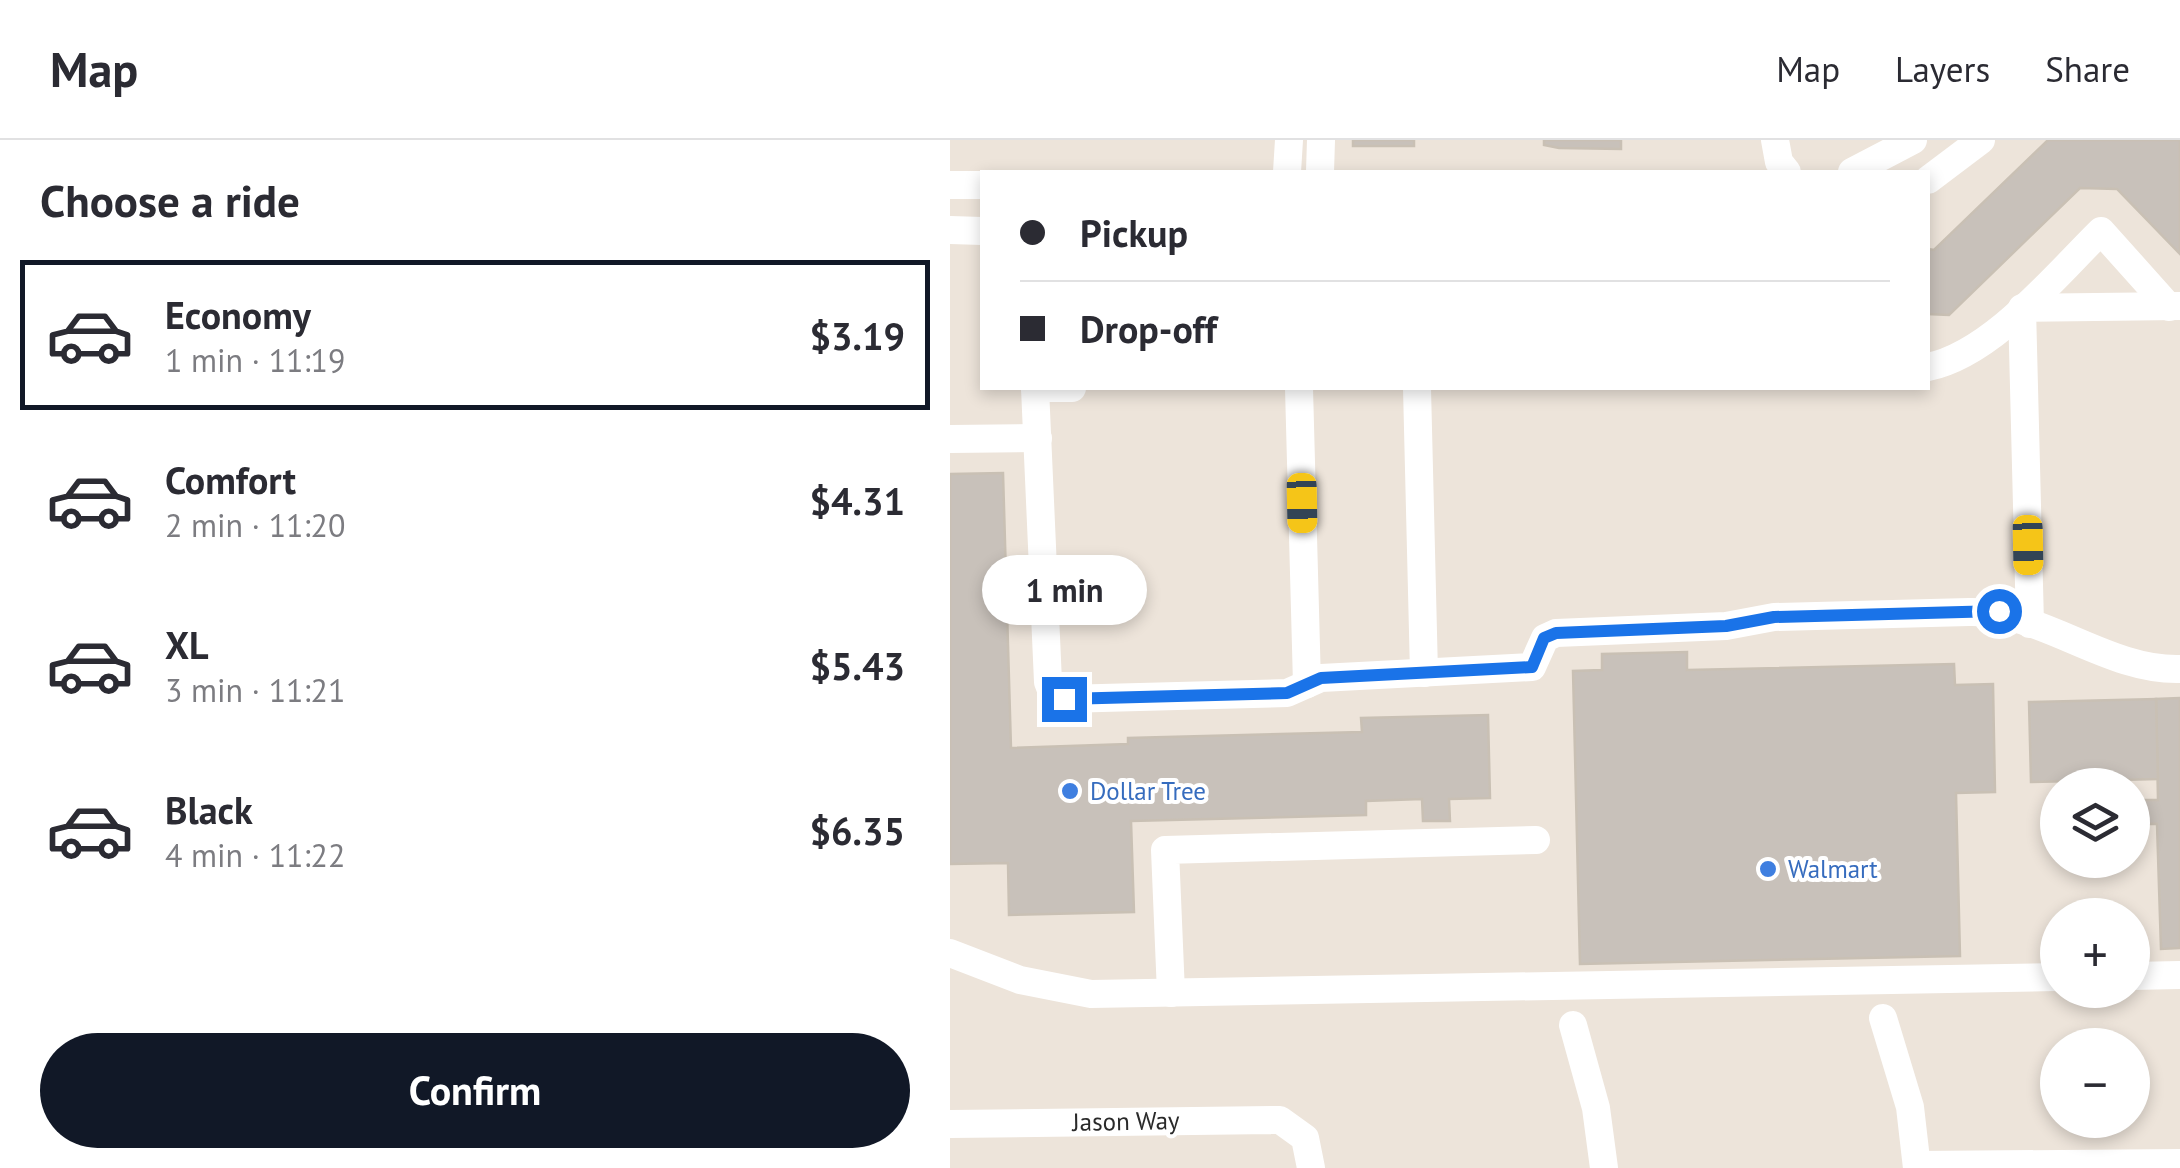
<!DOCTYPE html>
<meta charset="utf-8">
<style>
:root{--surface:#fff;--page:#f2f2f3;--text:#2b2b33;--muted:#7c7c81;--line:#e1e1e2;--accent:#111827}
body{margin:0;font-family:"PT Sans",sans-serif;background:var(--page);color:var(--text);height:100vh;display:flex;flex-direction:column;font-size:38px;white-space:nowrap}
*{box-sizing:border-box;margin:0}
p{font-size:32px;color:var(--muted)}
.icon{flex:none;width:55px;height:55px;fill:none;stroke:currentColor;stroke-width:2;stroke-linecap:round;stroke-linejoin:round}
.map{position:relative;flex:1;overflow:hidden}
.drawer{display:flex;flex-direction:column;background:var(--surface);width:950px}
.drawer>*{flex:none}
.top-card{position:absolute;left:30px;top:30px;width:950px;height:220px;border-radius:0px;box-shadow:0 5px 15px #0003;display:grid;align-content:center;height:220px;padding:0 40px;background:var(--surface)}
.fabs{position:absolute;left:1090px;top:628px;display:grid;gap:20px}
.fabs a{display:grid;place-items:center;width:110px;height:110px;border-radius:50%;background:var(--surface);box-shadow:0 5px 15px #0003;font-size:50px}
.end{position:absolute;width:45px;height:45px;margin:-22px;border:12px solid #1a73e8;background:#fff;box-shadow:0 0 0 5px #fff}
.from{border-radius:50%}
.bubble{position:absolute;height:70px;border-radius:35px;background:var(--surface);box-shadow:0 5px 15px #0003;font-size:32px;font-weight:700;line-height:70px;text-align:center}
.car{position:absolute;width:30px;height:60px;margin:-30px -15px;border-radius:12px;box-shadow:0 0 8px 2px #0007;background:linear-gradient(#f5c518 24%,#345 0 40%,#f5c518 0 76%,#345 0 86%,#f5c518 0)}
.top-card b{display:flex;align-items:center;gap:35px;height:95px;font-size:38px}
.top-card b+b{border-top:2px solid var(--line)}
.top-card i{width:25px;height:25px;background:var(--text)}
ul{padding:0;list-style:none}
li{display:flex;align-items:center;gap:30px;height:150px;margin:0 20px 15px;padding:0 20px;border:5px solid transparent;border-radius:0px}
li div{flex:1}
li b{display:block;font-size:38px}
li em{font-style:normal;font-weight:700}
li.selected{border-color:var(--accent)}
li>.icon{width:90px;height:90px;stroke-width:1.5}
h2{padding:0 40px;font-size:45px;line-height:120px}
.cta{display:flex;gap:20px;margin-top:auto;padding:20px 40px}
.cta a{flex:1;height:115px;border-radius:60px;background:var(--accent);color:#fff;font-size:40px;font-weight:700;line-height:115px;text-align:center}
header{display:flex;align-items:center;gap:60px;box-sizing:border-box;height:140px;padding:0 50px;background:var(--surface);border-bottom:2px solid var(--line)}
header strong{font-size:48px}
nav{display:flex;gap:55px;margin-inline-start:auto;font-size:35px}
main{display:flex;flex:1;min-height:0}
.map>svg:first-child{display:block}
.building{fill:#c8c1ba;stroke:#c9c0b4;stroke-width:2.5}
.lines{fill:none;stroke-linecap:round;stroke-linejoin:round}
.minor{stroke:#fff;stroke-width:28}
.route{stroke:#1a73e8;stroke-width:12}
.shop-dot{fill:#3f7fe0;stroke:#fff;stroke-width:4}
.labels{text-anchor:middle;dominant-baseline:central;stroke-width:8;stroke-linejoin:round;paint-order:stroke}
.shop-label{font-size:25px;fill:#366cbe;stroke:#fff;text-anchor:start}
.street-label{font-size:25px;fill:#2a2a2a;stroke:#fff}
</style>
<header>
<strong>Map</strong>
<nav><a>Map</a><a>Layers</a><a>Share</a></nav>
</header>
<main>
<section class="drawer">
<h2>Choose a ride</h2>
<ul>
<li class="selected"><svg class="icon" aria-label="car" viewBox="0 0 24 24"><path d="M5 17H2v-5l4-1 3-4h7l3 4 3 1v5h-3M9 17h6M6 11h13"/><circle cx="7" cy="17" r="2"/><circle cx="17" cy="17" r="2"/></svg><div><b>Economy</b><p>1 min · 11:19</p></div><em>$3.19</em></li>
<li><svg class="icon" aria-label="car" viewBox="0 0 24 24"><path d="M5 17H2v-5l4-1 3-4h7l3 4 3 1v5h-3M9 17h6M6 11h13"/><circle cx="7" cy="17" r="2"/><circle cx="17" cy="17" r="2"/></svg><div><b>Comfort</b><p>2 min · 11:20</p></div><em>$4.31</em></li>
<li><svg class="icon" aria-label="car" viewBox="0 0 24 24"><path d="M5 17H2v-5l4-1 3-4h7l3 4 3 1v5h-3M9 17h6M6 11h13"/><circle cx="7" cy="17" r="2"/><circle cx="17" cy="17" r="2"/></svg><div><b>XL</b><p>3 min · 11:21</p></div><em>$5.43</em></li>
<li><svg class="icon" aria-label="car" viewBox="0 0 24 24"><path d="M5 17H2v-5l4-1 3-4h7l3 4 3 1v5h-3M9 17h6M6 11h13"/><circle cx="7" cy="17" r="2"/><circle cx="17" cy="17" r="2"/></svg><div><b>Black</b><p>4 min · 11:22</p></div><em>$6.35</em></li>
</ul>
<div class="cta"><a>Confirm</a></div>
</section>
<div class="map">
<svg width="1230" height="1028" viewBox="0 0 1230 1028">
<rect width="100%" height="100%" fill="#ede4da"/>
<g class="building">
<rect x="403" y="0" width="61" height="6"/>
<polygon points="594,0 671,0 671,9 609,8 594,5"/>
<polygon points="1098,0 1230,0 1230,114 1167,49 1130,48 999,175 978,174 978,109 984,110"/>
<polygon points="53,333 61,608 178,604 178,598 412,592 411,578 538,575 540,658 499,659 500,681 473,681 472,659 416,661 416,675 181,681 184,772 59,775 58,723 0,724 0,334"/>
<polygon points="737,512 737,530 1004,524 1005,545 1043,544 1045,652 1006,653 1010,816 630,824 623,531 652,530 652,514"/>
<polygon points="1230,558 1230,808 1211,809 1207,684 1190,684 1190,660 1208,660 1206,559"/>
<polygon points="1206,559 1208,639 1081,642 1079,562"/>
</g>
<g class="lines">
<g class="minor">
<polyline points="825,0 829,22 837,32"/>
<polyline points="337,32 339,0"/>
<polyline points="370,32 371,0"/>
<polyline points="902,32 963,0"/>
<polyline points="978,40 1031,0"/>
<polyline points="0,45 32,45"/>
<polyline points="0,90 32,91"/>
<path d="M978,227C1042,214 1105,136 1151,91L1219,167"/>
<path d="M85,248L98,542L103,555L114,559L337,553L371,538L582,527L595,498L606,493L776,486L824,477L1019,472C1092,470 1156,531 1230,529"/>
<polyline points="85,248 122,248"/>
<polyline points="349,248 357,544"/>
<polyline points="467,248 474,533"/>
<polyline points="0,299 88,298"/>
<polyline points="1080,484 1072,168 1230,166"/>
<polyline points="0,813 70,840 141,854 1108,837"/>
<polyline points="1182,836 1230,835"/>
<polyline points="221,853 215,710 586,700"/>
<polyline points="933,878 960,967 967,1028"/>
<polyline points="623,885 646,968 654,1028"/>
<polyline points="0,984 330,980 355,998 361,1028"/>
<polyline points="967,1025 1230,1023"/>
</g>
</g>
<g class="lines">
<polyline class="route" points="114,559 337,553 371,538 582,527 594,498 606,493 776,486 824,477 1049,471"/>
</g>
<g class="shop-dot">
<circle cx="120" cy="651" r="10"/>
<circle cx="818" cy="729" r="10"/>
</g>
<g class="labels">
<g class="shop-label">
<text x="140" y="651">Dollar Tree</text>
<text x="838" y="729">Walmart</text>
</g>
<g class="street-label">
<text transform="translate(176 981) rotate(-1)">Jason Way</text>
</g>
</g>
</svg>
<div class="fabs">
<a><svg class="icon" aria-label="layers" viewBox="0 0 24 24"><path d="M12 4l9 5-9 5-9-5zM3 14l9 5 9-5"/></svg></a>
<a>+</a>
<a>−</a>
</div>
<i class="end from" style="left:1049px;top:471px"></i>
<i class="end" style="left:114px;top:559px"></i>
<div class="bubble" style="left:32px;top:415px;width:165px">1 min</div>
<i class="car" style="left:352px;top:363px;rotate:179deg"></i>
<i class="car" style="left:1078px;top:405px;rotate:179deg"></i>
<div class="top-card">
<b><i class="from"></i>Pickup</b>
<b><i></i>Drop-off</b>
</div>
</div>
</main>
